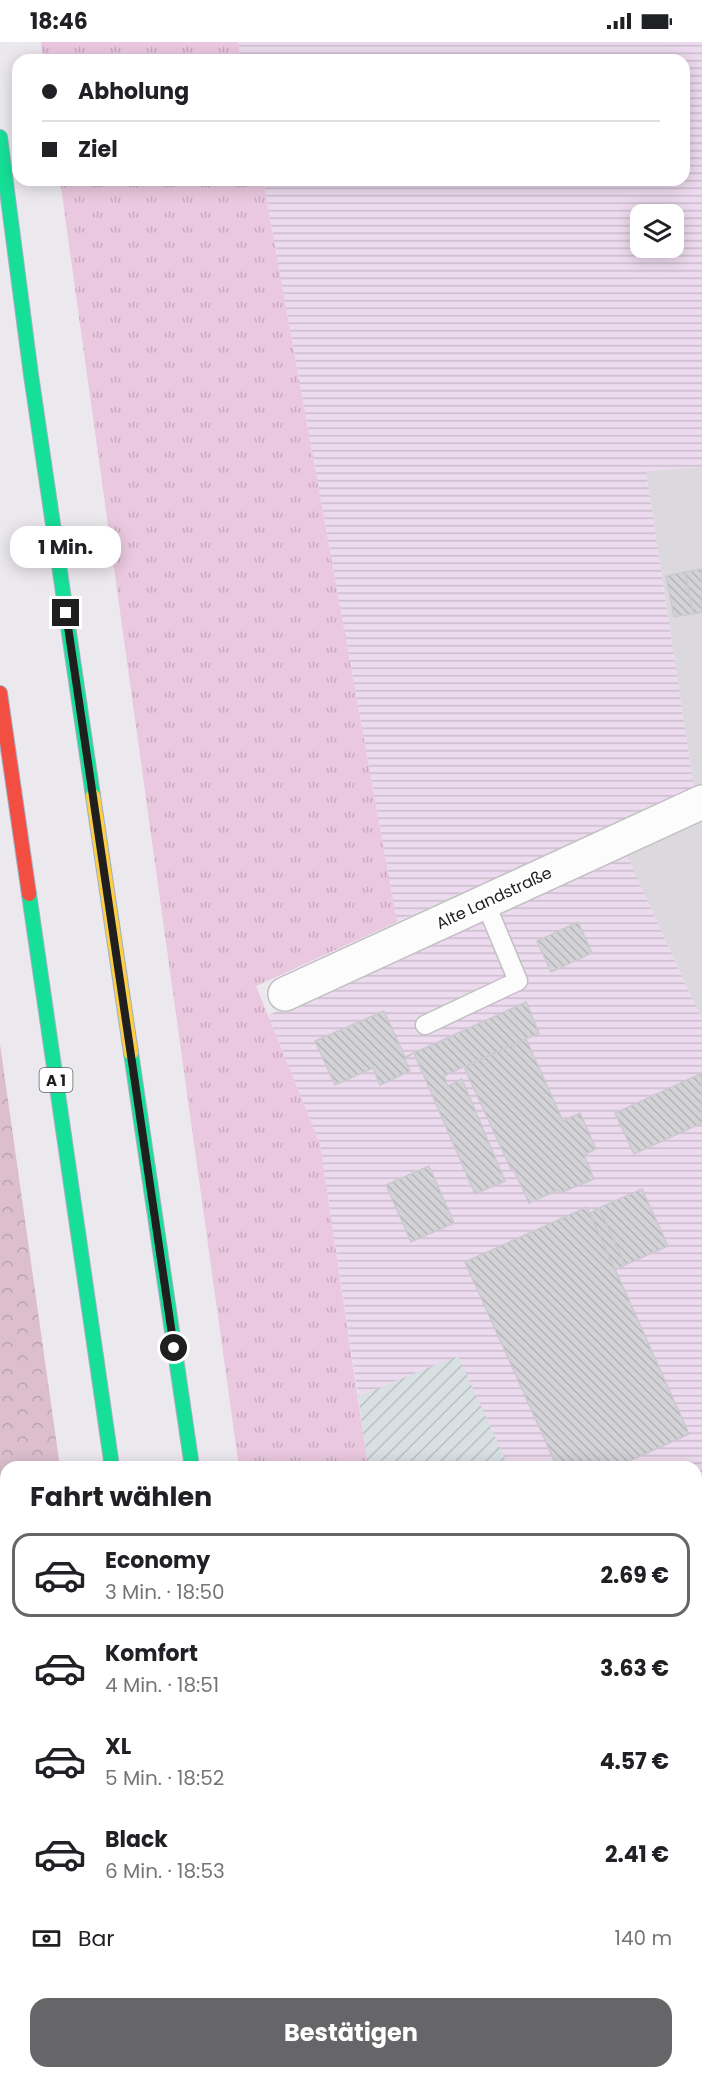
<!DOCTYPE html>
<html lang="de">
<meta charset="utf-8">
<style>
:root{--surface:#fff;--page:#f2f2f2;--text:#202124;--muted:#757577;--line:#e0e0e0;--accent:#666567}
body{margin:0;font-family:Poppins,sans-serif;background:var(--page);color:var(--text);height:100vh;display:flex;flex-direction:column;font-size:22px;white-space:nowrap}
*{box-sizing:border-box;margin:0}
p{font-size:20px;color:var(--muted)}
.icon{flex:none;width:33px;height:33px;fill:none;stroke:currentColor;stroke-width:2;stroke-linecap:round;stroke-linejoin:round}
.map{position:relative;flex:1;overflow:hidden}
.panel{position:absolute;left:0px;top:1419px;width:702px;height:618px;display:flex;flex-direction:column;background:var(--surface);border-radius:18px 18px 0 0;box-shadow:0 3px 15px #0003}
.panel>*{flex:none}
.hud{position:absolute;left:12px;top:12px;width:678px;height:132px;border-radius:18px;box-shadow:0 3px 15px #0003;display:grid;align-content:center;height:132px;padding:0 30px;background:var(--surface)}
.tools{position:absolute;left:630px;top:162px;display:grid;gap:12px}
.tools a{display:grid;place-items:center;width:54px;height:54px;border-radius:12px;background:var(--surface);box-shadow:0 3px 15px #0003;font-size:30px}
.end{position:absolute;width:27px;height:27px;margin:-14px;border:8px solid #1f1f1f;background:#fff;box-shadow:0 0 0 3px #fff}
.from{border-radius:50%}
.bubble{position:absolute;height:42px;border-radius:18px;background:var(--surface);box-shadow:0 3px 15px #0003;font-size:20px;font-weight:700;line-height:42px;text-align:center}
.hud b{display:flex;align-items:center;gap:21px;height:57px;font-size:22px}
.hud b+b{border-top:2px solid var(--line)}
.hud i{width:15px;height:15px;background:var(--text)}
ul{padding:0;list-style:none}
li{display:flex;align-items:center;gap:18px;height:84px;margin:0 12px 9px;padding:0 18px;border:3px solid transparent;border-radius:18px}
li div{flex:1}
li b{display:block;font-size:22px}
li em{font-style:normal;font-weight:700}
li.active{border-color:var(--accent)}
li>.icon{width:54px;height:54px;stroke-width:1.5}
h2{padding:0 30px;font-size:27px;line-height:72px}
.pay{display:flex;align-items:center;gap:15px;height:66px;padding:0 30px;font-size:22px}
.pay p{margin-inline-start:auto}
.cta{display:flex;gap:12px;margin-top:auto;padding:12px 30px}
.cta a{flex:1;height:69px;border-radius:18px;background:var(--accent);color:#fff;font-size:24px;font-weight:700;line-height:69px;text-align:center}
.status{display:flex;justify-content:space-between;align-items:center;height:42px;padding:0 30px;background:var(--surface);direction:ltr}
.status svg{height:16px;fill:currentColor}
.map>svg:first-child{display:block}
.residential{fill:#dbd9dd}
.industrial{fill:url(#industrial-furrows)}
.farmland{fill:url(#farmland-rules);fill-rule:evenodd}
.grass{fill:url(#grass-tufts)}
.forest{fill:url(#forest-crowns)}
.building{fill:url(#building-back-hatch);stroke:#ccc9d1;stroke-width:1.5}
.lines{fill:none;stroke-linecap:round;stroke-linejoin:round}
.lane-casing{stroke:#c2c0c3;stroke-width:21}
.street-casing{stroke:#c2c0c3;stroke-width:36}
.fast-casing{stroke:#a0afc3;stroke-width:16}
.slow-casing{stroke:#a0afc3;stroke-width:16}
.jam-casing{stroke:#a0afc3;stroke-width:16}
.lane{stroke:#fcfcfc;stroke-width:18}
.street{stroke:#fcfcfc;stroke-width:33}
.fast{stroke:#16e098;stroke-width:14}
.slow{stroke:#ffcf43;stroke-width:14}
.jam{stroke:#f24e42;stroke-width:14}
.route{stroke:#1f1f1f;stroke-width:8}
.labels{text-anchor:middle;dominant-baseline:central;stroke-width:4.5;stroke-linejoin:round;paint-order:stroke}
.shield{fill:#fff;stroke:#626262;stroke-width:1.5}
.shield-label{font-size:15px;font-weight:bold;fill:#1f1f1f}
.street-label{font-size:16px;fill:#1f1f1f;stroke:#fff}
</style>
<div class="status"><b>18:46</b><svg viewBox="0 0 49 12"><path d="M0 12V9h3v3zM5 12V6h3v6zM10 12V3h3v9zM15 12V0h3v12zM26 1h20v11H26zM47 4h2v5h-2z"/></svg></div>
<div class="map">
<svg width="702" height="2037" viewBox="0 0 702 2037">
<defs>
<pattern id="industrial-furrows" width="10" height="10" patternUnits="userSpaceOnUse" patternTransform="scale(1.5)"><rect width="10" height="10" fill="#d9e0e3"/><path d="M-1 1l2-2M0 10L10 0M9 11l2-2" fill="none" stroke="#bac0c2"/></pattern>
<pattern id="farmland-rules" width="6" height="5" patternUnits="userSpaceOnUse" patternTransform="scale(1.5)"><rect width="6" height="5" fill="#ecdbee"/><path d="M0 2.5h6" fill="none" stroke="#cabccc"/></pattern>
<pattern id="grass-tufts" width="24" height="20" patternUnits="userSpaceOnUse" patternTransform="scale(1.5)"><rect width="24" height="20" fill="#eac8df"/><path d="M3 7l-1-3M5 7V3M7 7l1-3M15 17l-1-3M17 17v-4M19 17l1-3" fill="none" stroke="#c8abbf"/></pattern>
<pattern id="forest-crowns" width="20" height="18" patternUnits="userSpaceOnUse" patternTransform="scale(1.5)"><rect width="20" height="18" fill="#dcbecd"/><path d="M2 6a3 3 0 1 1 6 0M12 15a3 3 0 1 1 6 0" fill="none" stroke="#bca3b0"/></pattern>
<pattern id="building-back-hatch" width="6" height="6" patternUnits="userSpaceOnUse" patternTransform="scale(1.5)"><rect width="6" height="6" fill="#d3d2d6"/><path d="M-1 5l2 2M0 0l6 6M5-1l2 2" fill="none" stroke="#b5b4b7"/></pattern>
</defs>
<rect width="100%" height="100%" fill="#ebe8ee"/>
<g class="residential">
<polygon points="702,425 702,742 694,746 646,429"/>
<polygon points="702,779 702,978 627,814"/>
</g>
<g class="industrial">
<polygon points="458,1313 509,1425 368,1425 358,1354"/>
<polygon points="702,1432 702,2037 439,2037 451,2031 696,2031 696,1435"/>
</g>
<g class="farmland">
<path d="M238,0H702V425L646,429L694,746L397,880L263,138H684V18H241ZM640,172H674V206H640Z"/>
<polygon points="627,814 702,978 702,1432 696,1435 696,1425 509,1425 458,1314 358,1354 320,1102 268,973"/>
</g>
<g class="grass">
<polygon points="41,0 238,0 241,18 43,18"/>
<polygon points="60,138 263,138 397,880 256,944 320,1102 368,1425 239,1425"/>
<polygon points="333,2031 451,2031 439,2037 334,2037"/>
</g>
<polygon class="forest" points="0,1002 60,1425 6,1425 6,2031 147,2031 148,2037 0,2037"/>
<g class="building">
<polygon points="702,527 702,570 693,572 685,530"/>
<polygon points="685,530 693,572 674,575 666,534"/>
<polygon points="578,880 592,911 551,930 537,899"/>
<polygon points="526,960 539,991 444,1034 448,1044 462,1037 505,1139 475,1152 414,1011"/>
<polygon points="384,969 405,1015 414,1011 405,1017 410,1029 380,1043 373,1026 335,1043 315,999"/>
<polygon points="526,997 563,1079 580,1071 596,1107 584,1113 594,1137 560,1151 558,1148 529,1161 513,1126 511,1127 464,1025"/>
<polygon points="702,1031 702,1081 634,1112 615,1071"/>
<polygon points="429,1124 454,1181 411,1200 386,1143"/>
<polygon points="642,1147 668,1204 625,1223 599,1166"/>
<polygon points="587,1165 689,1392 616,1425 557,1425 465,1220"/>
<polygon points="599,1166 625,1223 615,1228 590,1171"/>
<polygon points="702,1517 702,1690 696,1692 696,1520"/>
<polygon points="702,1975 702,2037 597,2037 594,2031 696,2031 696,1977"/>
</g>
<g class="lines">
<g class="lane-casing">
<g id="lane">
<polyline points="425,983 518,939 485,860"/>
<polyline points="696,1494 702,1491"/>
<polyline points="696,1957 702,1955"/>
<polyline points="524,2037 537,2031"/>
</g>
</g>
<g class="street-casing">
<polyline id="street" points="285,952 702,760"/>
</g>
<g class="fast-casing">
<g id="fast">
<polyline points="0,95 31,333 93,754"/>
<polyline points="29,852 112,1425"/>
<polyline points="131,1011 192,1425"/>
<polyline points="200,2031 201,2037"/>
<polyline points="281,2031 282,2037"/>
</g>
</g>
<g class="slow-casing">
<polyline id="slow" points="93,754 131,1011"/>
</g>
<g class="jam-casing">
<polyline id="jam" points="0,651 29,852"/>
</g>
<use href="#lane" class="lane"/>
<use href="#street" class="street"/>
<use href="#fast" class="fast"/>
<use href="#slow" class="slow"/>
<use href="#jam" class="jam"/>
</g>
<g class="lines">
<polyline class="route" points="66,571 174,1306"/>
</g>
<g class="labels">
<rect class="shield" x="39.5" y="1026" width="33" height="24" rx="4.5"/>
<g class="shield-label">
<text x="56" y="1038">A 1</text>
</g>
<g class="street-label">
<text transform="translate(494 856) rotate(-25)">Alte Landstraße</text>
</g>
</g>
</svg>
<div class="tools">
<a><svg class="icon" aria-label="layers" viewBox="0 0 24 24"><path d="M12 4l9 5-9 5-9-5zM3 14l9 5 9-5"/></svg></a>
</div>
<i class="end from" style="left:174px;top:1306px"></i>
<i class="end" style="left:66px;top:571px"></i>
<div class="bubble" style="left:10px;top:484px;width:111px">1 Min.</div>
<div class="hud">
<b><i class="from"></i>Abholung</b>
<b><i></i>Ziel</b>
</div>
<section class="panel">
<h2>Fahrt wählen</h2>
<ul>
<li class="active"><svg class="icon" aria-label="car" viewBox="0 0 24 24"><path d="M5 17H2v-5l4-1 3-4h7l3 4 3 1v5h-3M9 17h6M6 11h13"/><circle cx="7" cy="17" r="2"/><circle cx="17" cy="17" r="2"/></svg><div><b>Economy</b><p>3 Min. · 18:50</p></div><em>2.69 €</em></li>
<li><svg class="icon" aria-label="car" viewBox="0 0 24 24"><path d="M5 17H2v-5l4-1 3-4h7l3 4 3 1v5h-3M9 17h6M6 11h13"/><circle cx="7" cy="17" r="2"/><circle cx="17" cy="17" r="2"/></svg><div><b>Komfort</b><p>4 Min. · 18:51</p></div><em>3.63 €</em></li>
<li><svg class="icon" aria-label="car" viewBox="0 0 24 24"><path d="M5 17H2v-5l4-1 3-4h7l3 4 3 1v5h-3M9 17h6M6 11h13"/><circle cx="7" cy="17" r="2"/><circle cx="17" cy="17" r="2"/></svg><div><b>XL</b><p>5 Min. · 18:52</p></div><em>4.57 €</em></li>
<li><svg class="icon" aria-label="car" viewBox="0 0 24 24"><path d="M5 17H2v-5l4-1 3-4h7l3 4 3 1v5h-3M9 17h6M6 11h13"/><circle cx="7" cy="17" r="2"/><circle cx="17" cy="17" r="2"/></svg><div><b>Black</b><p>6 Min. · 18:53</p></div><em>2.41 €</em></li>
</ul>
<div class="pay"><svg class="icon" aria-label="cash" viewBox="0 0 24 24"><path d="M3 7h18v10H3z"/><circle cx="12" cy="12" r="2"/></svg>Bar<p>140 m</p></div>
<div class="cta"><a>Bestätigen</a></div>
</section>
</div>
